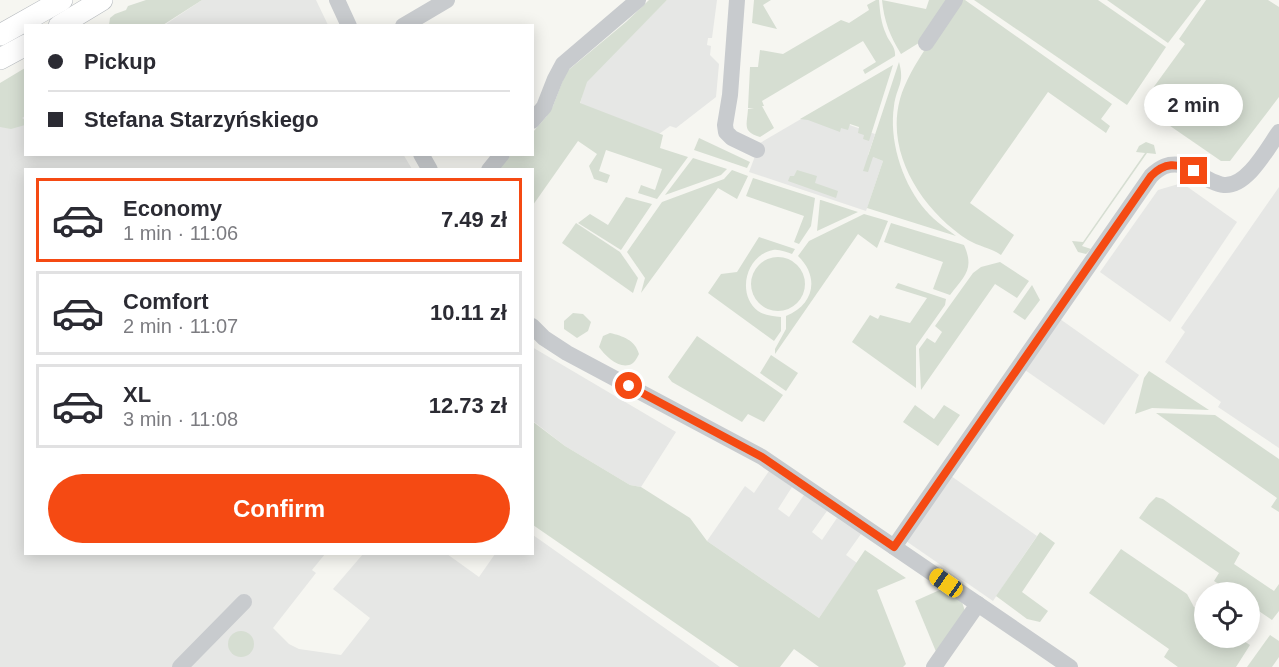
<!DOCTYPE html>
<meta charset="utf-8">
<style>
:root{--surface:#fff;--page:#f2f2f3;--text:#2b2b33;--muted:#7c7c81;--line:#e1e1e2;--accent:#f54a13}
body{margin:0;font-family:Arial,sans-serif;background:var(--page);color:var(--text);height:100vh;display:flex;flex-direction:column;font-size:22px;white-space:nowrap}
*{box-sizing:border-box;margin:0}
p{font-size:20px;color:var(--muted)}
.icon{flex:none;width:33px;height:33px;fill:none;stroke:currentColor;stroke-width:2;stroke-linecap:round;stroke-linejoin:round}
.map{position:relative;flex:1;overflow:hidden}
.panel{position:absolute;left:24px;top:168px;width:510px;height:387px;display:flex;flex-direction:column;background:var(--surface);border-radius:0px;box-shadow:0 3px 15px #0003}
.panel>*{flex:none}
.top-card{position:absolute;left:24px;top:24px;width:510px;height:132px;border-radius:0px;box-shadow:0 3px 15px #0003;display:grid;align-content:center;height:132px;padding:0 24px;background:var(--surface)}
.tools{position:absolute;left:1194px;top:582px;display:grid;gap:12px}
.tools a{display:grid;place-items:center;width:66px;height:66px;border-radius:50%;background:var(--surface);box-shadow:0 3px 15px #0003;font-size:30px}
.end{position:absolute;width:27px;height:27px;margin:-14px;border:8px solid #f54a13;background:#fff;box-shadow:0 0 0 3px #fff}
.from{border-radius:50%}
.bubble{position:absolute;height:42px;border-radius:21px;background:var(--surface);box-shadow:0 3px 15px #0003;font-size:20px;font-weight:700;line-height:42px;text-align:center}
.car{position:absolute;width:18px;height:36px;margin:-18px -9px;border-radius:8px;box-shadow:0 0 4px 2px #0007;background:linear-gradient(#f5c518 24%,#345 0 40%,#f5c518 0 76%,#345 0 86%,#f5c518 0)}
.top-card b{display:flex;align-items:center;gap:21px;height:57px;font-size:22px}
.top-card b+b{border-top:2px solid var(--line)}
.top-card i{width:15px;height:15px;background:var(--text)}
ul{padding:10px 0 0;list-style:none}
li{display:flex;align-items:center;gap:18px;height:84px;margin:0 12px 9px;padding:0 12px;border:3px solid var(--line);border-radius:0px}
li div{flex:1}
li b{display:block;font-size:22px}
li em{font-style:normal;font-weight:700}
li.current{border-color:var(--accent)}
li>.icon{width:54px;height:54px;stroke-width:1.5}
.cta{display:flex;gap:12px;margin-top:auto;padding:12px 24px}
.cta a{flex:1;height:69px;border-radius:36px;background:var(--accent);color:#fff;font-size:24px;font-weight:700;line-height:69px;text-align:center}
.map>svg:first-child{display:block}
.built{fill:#e6e7e5}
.green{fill:#d6ded2}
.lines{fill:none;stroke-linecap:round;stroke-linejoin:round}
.major-casing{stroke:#b8bcc0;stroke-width:22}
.minor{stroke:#c8cbce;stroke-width:16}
.major{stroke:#fff;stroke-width:21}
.route{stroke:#f54a13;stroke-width:8}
</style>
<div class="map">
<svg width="1279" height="667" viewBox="0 0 1279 667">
<rect width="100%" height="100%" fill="#f6f6f1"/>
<g class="built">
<polygon points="202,0 316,0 328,25 163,26"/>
<polygon points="667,0 717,0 712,38 708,38 707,45 711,46 710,55 719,64 716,97 676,128 670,126 659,134 580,104 586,82"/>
<polygon points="25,99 26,154 403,154 412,169 26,170 26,554 325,554 312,570 316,573 273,628 289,644 299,649 341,655 370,618 333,589 363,554 447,554 479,577 495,554 532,554 533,535 720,667 0,667 0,109"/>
<polygon points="813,112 875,134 868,155 883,161 866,211 749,172 760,143"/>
<polygon points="1182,183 1237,222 1170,322 1100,272 1158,190"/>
<polygon points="1279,187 1279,448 1218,407 1221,402 1165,362 1185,332 1181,328"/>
<polygon points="1060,319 1139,375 1104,425 1025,370"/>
<polygon points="532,347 676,432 641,487 630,485 565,446 533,421"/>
<polygon points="769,471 792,487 778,509 789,517 804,495 827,511 812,532 822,540 837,518 861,534 846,555 857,563 819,618 707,541 745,486 754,493"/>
<polygon points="951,476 1037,536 993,601 906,541"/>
</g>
<g class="green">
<polygon points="146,0 202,0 163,25 109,25 110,18 115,14 126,10 128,6"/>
<polygon points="649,0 667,0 587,82 580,103 663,135 660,148 688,157 657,199 638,193 641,185 655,190 662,169 606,150 599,171 610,175 607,183 594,179 589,166 597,154 578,141 533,205 532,170 497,170 511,155 532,154 533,132 546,117 553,106 566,72 626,22"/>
<polygon points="754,0 771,0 763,5 777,29 752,23"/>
<path d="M876,0H879C880,12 881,23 886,34C889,42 896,47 895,56L865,74L863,70L876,62L863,41L762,101L764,106H762L774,128L760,137C742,132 747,125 748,109L754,108H748L750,67H758L760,50L783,54L841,20L849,23L869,10L867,5Z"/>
<path d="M882,0L926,9L929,0H950L922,41L901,54C890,36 884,21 882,0Z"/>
<path d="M960,0H965L1112,104L1101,119L1110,126L1106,133L1048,92L970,203L1014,235L1001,255C991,248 978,246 968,240C923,211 885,154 900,99C910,65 940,29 960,0Z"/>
<polygon points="974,0 1098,0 1166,47 1127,105"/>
<polygon points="1107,0 1201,0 1168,43"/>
<polygon points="1206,0 1268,0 1279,7 1279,97 1230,161 1221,161 1144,108 1145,99 1185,44 1179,39"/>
<path d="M899,62C905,84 897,85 894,106C889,139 901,179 922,206C931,218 944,227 956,236L867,208L883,161L873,157L868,172L863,171Z"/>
<polygon points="893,65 869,141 863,139 864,135 858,133 859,127 850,124 848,130 841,128 840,132 808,120 800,119"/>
<polygon points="25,68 25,116 22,118 25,120 25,125 11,129 0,127 0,83"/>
<polygon points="699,138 750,162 747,168 694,150"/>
<polygon points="1146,142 1154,145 1156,154 1147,153 1082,246 1091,249 1086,254 1078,252 1072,241 1083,242 1145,153 1136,152 1139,146"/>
<polygon points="693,158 727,169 721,175 665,195"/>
<polygon points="732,170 748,176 737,199 718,188 641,293 645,278 627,252 662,202 724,179"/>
<polygon points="797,170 817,176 815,183 838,191 836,198 788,181 790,176 794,176"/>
<polygon points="753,178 815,198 811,226 799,244 794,242 804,216 746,196"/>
<polygon points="626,197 652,204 621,250 578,223 590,214 608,225"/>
<polygon points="820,200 821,200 858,212 817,231"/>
<path d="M864,214L888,221L877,248L858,234L775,354V349L786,329V316C814,305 820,277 798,256L809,241Z"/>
<polygon points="576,223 620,252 638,278 633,293 562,243"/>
<path d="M891,223L964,245C975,270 964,276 950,295L933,289L943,262L884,242Z"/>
<path d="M759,237L795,249L792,254C786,252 779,249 773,250C746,255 736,294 758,311C765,316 773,316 781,317V331L774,341L708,293L721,274L737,272Z"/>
<circle cx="778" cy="284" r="27"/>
<polygon points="1000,262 1029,281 1017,298 995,284 921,390 919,349 927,338 935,343 942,332 935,326 973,273 981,267"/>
<polygon points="898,283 946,299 945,305 916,346 916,388 852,342 870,315 878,319 880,315 910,323 927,298 895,288"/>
<polygon points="1032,285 1040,300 1025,320 1013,312"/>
<polygon points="573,313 583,314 591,322 588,331 577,338 564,329 564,321"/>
<path d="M610,333C623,336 635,340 639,354C637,358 634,364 629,365C618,368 605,356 599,347L603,336Z"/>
<polygon points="697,336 783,395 764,422 748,414 742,422 672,382 668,377"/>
<polygon points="771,355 798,373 786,391 760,373"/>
<polygon points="1149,371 1209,410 1152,408 1135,414 1144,378"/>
<polygon points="915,405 934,419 944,405 960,415 938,446 903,422"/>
<polygon points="1156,413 1215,415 1279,459 1279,512 1271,507 1277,498"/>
<polygon points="532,421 565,446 630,485 641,487 690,518 707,541 819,618 865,550 906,578 877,590 906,664 903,667 819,667 794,649 780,667 739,667 533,525"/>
<polygon points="1156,497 1163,499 1240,553 1234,564 1274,591 1279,584 1279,611 1272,620 1250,605 1250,592 1231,592 1214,581 1219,573 1139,518 1149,504"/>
<polygon points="1040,532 1055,543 1022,592 1048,611 1040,622 1027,619 996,596"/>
<polygon points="1121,549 1187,594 1194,607 1204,615 1204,638 1239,638 1250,645 1236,667 1178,667 1164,657 1169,649 1089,593"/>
<polygon points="942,589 962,602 965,611 937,654 915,601"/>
<circle cx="241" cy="644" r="13"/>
<polygon points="1270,635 1279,641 1279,657 1272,667 1247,667"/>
</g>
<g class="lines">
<g class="major-casing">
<g id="major">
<polyline points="59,26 102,0"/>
<polyline points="0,35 62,0"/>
<polyline points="0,59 26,45"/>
</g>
</g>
<g class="minor">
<polyline points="337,0 349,26"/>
<polyline points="737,0 730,95 725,125 726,132 732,138 757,150"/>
<polyline points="403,26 447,0"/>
<polyline points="926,43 955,0"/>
<polyline points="532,121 544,107 555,79 563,64 638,0"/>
<polyline points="421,154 430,170"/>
<polyline points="489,170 502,154"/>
<polyline points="532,326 544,338 567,353 762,457 1070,667"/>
<path d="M894,547L1151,176C1160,167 1168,163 1181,165C1193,170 1212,184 1224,185C1247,187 1267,149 1279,132"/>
<polyline points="180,667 244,602"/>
<polyline points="934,667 978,604"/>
</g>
<use href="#major" class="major"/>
</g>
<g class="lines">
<path class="route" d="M629,386L762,457L894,547L1151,176C1165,162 1176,163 1194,171"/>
</g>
</svg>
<div class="tools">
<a><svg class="icon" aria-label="locate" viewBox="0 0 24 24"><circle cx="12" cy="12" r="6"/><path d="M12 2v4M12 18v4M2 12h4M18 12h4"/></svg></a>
</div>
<i class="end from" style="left:629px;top:386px"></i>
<i class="end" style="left:1194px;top:171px"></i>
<div class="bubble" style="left:1144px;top:84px;width:99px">2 min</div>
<i class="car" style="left:946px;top:583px;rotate:305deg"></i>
<div class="top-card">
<b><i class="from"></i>Pickup</b>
<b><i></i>Stefana Starzyńskiego</b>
</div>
<section class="panel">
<ul>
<li class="current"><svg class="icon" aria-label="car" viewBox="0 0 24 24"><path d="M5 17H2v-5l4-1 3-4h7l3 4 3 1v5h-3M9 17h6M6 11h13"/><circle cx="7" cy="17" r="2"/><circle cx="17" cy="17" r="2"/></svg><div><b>Economy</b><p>1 min · 11:06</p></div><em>7.49 zł</em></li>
<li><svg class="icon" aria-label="car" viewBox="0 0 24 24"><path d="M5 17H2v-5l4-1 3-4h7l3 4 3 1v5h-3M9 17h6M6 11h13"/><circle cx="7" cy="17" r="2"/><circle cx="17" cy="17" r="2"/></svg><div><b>Comfort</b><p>2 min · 11:07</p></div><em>10.11 zł</em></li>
<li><svg class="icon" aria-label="car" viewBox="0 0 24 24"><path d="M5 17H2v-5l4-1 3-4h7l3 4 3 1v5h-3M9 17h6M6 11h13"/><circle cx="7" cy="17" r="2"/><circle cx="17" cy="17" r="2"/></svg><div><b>XL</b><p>3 min · 11:08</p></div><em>12.73 zł</em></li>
</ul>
<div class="cta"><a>Confirm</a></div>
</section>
</div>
